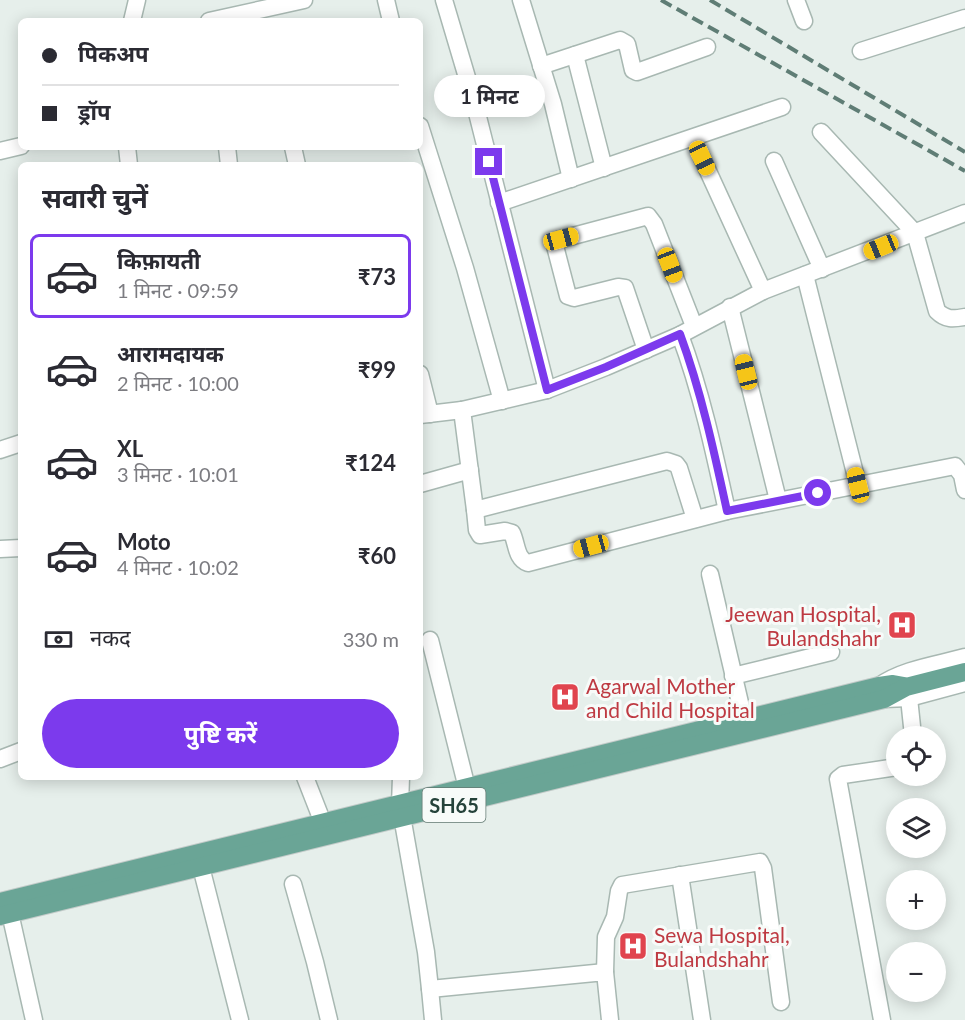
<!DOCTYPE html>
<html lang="hi">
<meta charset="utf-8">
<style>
:root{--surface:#fff;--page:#f2f2f3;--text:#2b2b33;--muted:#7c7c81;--line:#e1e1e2;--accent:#7c3aed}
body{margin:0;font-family:Lato,"Noto Sans Devanagari",sans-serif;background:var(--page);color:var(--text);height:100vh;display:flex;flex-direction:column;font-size:22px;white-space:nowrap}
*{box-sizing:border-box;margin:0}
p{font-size:20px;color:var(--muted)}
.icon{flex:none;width:33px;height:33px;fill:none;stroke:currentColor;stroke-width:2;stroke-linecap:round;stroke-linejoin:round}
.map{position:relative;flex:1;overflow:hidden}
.details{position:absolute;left:18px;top:162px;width:405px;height:618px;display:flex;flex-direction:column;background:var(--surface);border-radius:9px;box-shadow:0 3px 15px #0003}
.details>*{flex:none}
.top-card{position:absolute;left:18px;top:18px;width:405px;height:132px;border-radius:9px;box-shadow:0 3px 15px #0003;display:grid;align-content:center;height:132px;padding:0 24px;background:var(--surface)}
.tools{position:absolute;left:886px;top:726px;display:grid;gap:12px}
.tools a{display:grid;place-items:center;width:60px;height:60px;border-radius:50%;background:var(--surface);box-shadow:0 3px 15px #0003;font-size:30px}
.end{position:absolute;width:27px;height:27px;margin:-14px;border:8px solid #7c3aed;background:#fff;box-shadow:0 0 0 3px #fff}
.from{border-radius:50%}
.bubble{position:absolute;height:42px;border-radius:21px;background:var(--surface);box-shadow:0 3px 15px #0003;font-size:20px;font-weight:700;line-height:42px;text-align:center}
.car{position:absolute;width:18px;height:36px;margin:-18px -9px;border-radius:8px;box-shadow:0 0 4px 2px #0007;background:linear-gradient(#f5c518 24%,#345 0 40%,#f5c518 0 76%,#345 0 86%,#f5c518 0)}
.top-card b{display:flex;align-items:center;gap:21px;height:57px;font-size:22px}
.top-card b+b{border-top:2px solid var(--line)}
.top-card i{width:15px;height:15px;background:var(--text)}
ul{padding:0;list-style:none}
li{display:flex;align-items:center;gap:18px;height:84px;margin:0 12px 9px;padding:0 12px;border:3px solid transparent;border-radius:9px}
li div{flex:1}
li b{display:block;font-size:22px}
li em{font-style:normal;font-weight:700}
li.active{border-color:var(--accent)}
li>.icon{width:54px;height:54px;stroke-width:1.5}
h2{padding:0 24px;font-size:27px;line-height:72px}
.pay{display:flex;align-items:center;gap:15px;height:66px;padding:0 24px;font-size:22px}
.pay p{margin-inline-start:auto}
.button{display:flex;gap:12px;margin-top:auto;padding:12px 24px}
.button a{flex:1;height:69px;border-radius:36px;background:var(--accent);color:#fff;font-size:24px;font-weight:700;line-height:69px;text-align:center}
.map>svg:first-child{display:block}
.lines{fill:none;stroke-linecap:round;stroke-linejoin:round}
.minor-casing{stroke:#a8b8b2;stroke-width:19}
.major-casing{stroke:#c2cac8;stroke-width:20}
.minor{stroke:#fff;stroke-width:16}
.major{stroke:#6aa596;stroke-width:18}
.rail{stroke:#5f7d75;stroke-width:4;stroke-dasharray:12 6;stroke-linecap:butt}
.route{stroke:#7c3aed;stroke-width:8}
.labels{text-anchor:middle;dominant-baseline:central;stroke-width:6;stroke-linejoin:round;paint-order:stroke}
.shield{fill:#f7fbf9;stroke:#637a73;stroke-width:1.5}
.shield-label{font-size:20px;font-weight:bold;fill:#24423a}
.health-label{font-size:21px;fill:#be3a42;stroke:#f7fbf9;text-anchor:start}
</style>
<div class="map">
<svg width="965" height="1020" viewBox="0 0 965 1020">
<rect width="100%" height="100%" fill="#e6efeb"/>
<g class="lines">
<g class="minor-casing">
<g id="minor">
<polyline points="386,0 391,21"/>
<polyline points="444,0 474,101 547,390"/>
<polyline points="521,0 553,104 571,179"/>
<polyline points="796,0 804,21"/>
<polyline points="132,21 137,0"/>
<polyline points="209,21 304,0"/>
<polyline points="861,51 965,18"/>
<polyline points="575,55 604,168"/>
<polyline points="541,66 620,40 627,44 633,70 637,72 707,47"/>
<polyline points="420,126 465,268 502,401"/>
<path d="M821,132L915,233L937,311C946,320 953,319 965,317"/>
<polyline points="127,147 129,165"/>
<polyline points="227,147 229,165"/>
<polyline points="293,147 297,165"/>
<polyline points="0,151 21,146"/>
<polyline points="702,158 763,291"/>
<polyline points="774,161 822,269"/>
<polyline points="499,203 782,107"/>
<polyline points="805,275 858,485"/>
<polyline points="730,307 778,500"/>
<path d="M680,335C701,391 714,451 727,511L955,466L962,475L965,490"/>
<polyline points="646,350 625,288 618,287 574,298 568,296 555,246 558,240 648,216 654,224 694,326"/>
<polyline points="420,374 430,414"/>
<polyline points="462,410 475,510 667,461 676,464 679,468 695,519"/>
<polyline points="420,415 462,410 547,390 606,367 680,335 763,291 965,213"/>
<polyline points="0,450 21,443"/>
<polyline points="420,484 470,470"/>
<path d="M475,510L477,530L480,535L505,531L512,533C517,544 516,559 528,563L727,511"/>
<polyline points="0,549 21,548"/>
<polyline points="710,574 744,720"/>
<polyline points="430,640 467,788"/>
<polyline points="733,676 831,652"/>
<path d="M879,686C903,669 936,665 965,657"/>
<polyline points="909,698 913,736"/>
<polyline points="884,699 909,698 965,683"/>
<polyline points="0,759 21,751"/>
<polyline points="305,777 323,823"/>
<polyline points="401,777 400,805 426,952 430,989 605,972 610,1020"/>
<polyline points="201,867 240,1020"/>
<polyline points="680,875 702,1020"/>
<polyline points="293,884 315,962 329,1020"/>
<polyline points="10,913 34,1020"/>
<polyline points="605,972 606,937 615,917 619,891 622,885 760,862 763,868 781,1002"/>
<polyline points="430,989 433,1020"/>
<polyline points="882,1020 838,779 843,775 897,767"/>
</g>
</g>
<g class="major-casing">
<g id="major">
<polyline points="0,902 879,686 893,684 904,686"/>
<polyline points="0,916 884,699 906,687 965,672"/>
</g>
</g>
<use href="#minor" class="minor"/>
<use href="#major" class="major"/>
<g class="rail">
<polyline points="661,0 965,171"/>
<polyline points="710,0 965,152"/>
</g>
</g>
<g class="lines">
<path class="route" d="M489,162L547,390L606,367L680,334C701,391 714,451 727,511L818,493"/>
</g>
<defs>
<g id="hospital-square" transform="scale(1.5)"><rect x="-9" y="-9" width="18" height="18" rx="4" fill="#e0444e" stroke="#f7fbf9"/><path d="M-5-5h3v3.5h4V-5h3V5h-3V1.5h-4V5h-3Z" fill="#fff"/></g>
</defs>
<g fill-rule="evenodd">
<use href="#hospital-square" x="902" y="625"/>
<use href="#hospital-square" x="565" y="697"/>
<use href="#hospital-square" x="633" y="946"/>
</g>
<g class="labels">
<rect class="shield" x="422.5" y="788" width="63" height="34" rx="4.5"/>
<g class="shield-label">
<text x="454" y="805">SH65</text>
</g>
<g class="health-label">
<text x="881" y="613" text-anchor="end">Jeewan Hospital,<tspan x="881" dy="24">Bulandshahr</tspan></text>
<text x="586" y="685">Agarwal Mother<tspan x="586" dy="24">and Child Hospital</tspan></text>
<text x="654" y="934">Sewa Hospital,<tspan x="654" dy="24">Bulandshahr</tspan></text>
</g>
</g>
</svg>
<div class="tools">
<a><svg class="icon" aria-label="locate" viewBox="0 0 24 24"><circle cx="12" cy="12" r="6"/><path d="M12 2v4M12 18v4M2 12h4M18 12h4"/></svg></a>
<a><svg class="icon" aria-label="layers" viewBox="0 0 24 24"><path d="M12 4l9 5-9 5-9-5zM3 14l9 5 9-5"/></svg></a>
<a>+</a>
<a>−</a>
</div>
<i class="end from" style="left:818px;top:493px"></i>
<i class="end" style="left:489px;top:162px"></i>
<div class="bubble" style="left:434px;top:75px;width:111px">1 मिनट</div>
<i class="car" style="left:702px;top:158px;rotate:155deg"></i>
<i class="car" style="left:561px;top:239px;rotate:75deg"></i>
<i class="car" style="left:881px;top:247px;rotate:248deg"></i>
<i class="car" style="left:670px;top:265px;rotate:159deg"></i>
<i class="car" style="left:746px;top:372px;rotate:346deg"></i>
<i class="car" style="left:858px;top:485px;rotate:346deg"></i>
<i class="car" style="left:591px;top:546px;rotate:255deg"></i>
<div class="top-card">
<b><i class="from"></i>पिकअप</b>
<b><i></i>ड्रॉप</b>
</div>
<section class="details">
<h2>सवारी चुनें</h2>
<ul>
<li class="active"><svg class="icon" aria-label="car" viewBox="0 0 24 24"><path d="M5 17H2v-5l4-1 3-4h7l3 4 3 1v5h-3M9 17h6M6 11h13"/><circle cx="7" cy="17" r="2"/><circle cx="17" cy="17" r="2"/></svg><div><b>किफ़ायती</b><p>1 मिनट · 09:59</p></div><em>₹73</em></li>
<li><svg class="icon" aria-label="car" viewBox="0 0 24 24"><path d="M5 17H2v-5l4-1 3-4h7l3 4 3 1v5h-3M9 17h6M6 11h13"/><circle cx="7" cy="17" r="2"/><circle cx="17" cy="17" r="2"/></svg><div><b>आरामदायक</b><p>2 मिनट · 10:00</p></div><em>₹99</em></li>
<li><svg class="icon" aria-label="car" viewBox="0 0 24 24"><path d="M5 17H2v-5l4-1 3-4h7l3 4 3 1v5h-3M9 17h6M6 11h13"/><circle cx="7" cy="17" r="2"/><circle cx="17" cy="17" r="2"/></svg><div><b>XL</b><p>3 मिनट · 10:01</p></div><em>₹124</em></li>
<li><svg class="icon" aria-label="car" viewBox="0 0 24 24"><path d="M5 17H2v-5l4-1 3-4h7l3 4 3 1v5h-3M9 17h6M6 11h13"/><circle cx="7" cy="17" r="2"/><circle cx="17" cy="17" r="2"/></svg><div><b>Moto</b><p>4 मिनट · 10:02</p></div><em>₹60</em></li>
</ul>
<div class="pay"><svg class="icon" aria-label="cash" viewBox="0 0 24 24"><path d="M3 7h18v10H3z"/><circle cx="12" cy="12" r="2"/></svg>नकद<p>330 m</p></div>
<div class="button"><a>पुष्टि करें</a></div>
</section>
</div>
